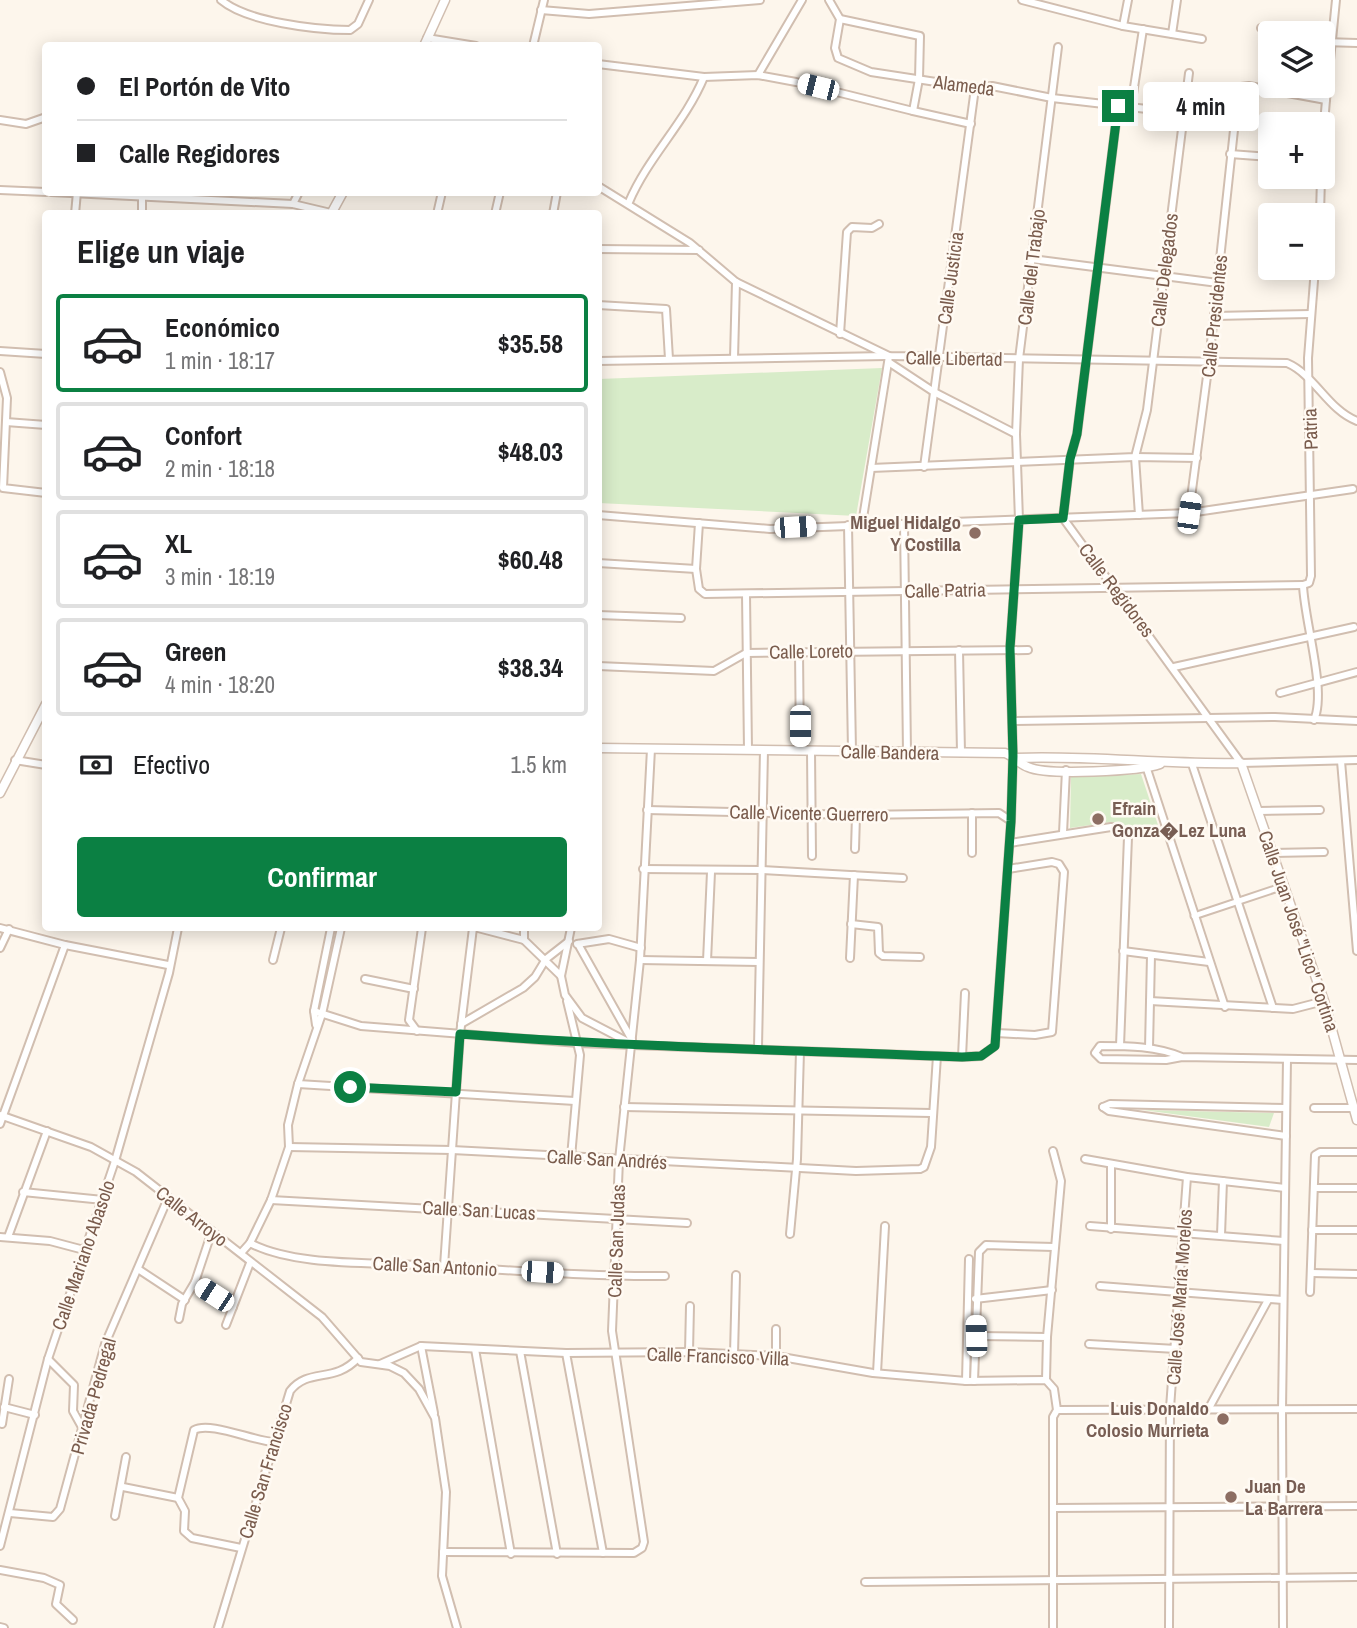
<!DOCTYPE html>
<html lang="es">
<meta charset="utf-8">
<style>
:root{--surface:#fff;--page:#f2f2f2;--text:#202124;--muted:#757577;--line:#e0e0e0;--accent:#0b8043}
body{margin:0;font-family:"Archivo Narrow",sans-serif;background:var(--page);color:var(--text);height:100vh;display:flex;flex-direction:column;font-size:26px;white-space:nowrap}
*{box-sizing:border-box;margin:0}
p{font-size:23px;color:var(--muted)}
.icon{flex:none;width:38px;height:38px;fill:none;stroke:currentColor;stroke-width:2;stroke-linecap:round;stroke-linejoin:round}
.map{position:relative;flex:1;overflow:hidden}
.panel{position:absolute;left:42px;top:210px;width:560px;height:721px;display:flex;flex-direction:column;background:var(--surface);border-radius:7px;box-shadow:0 4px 18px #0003}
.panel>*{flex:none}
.banner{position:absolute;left:42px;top:42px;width:560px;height:154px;border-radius:7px;box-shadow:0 4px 18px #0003;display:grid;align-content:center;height:154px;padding:0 35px;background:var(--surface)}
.controls{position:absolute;left:1258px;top:21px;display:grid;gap:14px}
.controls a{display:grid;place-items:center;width:77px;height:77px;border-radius:7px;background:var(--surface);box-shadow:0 4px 18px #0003;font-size:35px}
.end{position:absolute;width:32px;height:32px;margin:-16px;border:9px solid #0b8043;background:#fff;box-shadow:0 0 0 4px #fff}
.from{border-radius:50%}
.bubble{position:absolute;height:49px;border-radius:7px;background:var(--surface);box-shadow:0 4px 18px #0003;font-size:23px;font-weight:700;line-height:49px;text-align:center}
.car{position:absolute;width:21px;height:42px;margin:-21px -10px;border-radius:9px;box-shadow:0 0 5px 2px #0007;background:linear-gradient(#fff 24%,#345 0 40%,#fff 0 76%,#345 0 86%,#fff 0)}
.banner b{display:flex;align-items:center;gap:24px;height:66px;font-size:26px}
.banner b+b{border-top:2px solid var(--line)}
.banner i{width:18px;height:18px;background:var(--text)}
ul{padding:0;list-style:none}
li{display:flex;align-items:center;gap:21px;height:98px;margin:0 14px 10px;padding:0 21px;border:4px solid var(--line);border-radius:7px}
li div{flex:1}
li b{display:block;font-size:26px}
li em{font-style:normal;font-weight:700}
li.active{border-color:var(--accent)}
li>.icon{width:63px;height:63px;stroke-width:1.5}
h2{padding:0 35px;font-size:32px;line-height:84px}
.pay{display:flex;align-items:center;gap:18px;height:77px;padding:0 35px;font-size:26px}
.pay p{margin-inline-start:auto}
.action{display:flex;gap:14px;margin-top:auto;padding:14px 35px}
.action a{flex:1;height:80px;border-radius:7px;background:var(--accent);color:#fff;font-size:28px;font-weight:700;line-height:80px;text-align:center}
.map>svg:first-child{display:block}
.green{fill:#d8ecc9}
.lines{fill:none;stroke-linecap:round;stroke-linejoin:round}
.pedestrian-casing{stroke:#d1beb0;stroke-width:9}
.minor-casing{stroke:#d1beb0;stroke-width:10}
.tertiary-casing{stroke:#d1beb0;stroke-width:11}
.pedestrian{stroke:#fff;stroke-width:5}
.minor{stroke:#fff;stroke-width:6}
.tertiary{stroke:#fff;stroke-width:8}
.route{stroke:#0b8043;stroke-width:9}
.education-dot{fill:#8d6e63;stroke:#fffaf3;stroke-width:2.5}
.labels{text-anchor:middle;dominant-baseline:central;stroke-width:5;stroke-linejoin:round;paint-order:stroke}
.street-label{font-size:19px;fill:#7a5c4d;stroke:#fffaf3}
.education-label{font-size:19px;font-weight:bold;fill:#785e54;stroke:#fffaf3;text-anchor:end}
</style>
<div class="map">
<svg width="1357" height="1628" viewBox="0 0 1357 1628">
<rect width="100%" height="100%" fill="#fdf6ec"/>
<g class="green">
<polygon points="882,368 856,516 599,503 599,379"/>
<polygon points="1141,774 1158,825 1130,829 1111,822 1070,828 1071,777"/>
<polygon points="1143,1110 1274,1113 1269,1127"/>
</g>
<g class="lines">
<g class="pedestrian-casing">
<polyline id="pedestrian" points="1194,916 1284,886"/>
</g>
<g class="minor-casing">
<g id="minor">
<path d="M221,0C247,22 316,30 350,30L358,24L369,0"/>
<polyline points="829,0 840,19 835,48 838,58 871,72 975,88 992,86 1052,98 1233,119"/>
<polyline points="1022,0 1123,26 1202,39"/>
<polyline points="541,10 589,14 760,0"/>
<polyline points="1123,26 1128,0"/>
<polyline points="1261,28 1285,33"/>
<polyline points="1172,34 1177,0"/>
<polyline points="427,38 476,46"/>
<polyline points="1323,42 1357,43"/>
<polyline points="533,46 544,0"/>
<polyline points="598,64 704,77 758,75 796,82 913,111 919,79 920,36 840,19"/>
<polyline points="758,75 802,0"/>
<polyline points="1118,106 1077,434 1070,459 1063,518 1241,763 1357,760"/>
<polyline points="1131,107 1143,29"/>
<polyline points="913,111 971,124"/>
<polyline points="0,120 26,124 46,117"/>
<polyline points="1323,136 1326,100"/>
<polyline points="1230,154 1270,157"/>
<path d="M598,186L690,243L736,282L889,356L1287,363C1315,375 1328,410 1357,421"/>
<polyline points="0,190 46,192"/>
<polyline points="51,192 293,204 331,213"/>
<path d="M629,202C648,157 685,123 704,77"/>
<polyline points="293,204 299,192"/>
<polyline points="75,214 77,192"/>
<polyline points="142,214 142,197"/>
<polyline points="437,214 442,192"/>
<polyline points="495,214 500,192"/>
<polyline points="553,214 557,192"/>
<polyline points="1320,215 1321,177"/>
<polyline points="598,249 699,250"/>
<polyline points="1032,259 1218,283"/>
<polyline points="598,305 666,309 669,359"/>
<polyline points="1215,316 1311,314"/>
<polyline points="840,334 847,232 852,227 872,228 879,224"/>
<polyline points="0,351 46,354"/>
<polyline points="734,358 736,282"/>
<polyline points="598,361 887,356"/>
<polyline points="890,363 934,392 1016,434"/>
<polyline points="0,372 7,398 3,488 46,493"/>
<polyline points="6,422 46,425"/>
<polyline points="924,467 975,88"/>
<polyline points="871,468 1135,457 1147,410 1189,73"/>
<polyline points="1189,513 1209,361 1238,93 1241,87 1249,86 1326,100 1336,0"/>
<polyline points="598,515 770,529 1189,513 1353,489"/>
<polyline points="1139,515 1135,457 1197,458"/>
<polyline points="699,523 696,569 699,589 705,594 1303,585"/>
<polyline points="862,524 889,356"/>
<polyline points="904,524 907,752"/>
<polyline points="848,525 852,751"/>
<polyline points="598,563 696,569"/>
<polyline points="1303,585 1309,583 1311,576 1308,358 1315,268"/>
<path d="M1303,585C1304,620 1327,691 1314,720"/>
<polyline points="746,594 748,750"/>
<polyline points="598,615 681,618"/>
<polyline points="959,650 961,753"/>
<polyline points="799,651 800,751"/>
<polyline points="598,666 714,671 746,653 1028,650"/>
<polyline points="1174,667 1354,627"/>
<polyline points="1280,693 1357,672"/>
<polyline points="1012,721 1275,717 1357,721"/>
<polyline points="811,751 812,856"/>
<polyline points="15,760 46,765"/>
<polyline points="1341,761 1357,951"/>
<polyline points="1145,763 1225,1007"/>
<polyline points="1192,764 1273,1008"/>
<polyline points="647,810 856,815 999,813 1011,821"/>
<polyline points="1259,811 1320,810"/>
<polyline points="1063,833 1066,770"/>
<polyline points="1010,843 1111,827 1118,828 1128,837 1120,1046"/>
<polyline points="855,849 856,815"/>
<polyline points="972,853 972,813"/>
<polyline points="1273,853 1324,852"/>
<polyline points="643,869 762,870 903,878"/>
<polyline points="851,924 878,927 879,953 883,956 920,957"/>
<polyline points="0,928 65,945 168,965"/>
<polyline points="478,928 524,940"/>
<polyline points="524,928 524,940 561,976 565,995 582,1018 630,1043"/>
<polyline points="577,944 609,939 641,948"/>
<polyline points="578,944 632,1040"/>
<polyline points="0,948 9,929"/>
<polyline points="1123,951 1209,962"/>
<polyline points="850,958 854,875"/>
<polyline points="273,960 281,928"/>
<polyline points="640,960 759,962"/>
<polyline points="707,961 711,872"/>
<polyline points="561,976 571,928"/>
<polyline points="365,979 414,989"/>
<polyline points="567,1001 580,1055 571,1157"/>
<polyline points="1150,1001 1293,1009 1324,1001"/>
<polyline points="314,1011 361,1026 578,1043 962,1057 981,1056 995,1046 1011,821 1013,756 1010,648 1019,520 1016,434 1019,359 1058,47"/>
<polyline points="461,1024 523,988 535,977 546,959 569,941"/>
<polyline points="316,1025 314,1011 331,928"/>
<polyline points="417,1031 409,1020 422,928"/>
<polyline points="996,1033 1035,1035 1052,1032 1064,872 1059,864 1052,862 1008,869"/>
<polyline points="758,1047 764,750"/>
<polyline points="1149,1048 1151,955"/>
<polyline points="962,1057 965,993"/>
<path d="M1182,1057C1157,1046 1128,1046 1100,1046L1095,1053L1101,1059L1166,1060L1182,1057L1357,1060"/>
<polyline points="298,1084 575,1101"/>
<polyline points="624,1107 931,1113"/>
<polyline points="1103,1107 1109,1111 1286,1136"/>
<polyline points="1103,1107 1110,1104 1286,1108"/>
<polyline points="1314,1108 1355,1108"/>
<polyline points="0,1115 91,1147 136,1172 322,1317 361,1362 390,1366 404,1373 419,1389 435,1418 446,1492 442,1576 457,1628"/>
<polyline points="0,1124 65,945"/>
<polyline points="289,1147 452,1150 856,1171 920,1169 924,1167 931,1147 937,1056"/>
<polyline points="1085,1159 1187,1177 1285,1188"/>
<polyline points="1111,1165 1111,1229"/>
<polyline points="1314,1188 1357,1188"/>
<polyline points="23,1192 103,1200"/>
<polyline points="271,1200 687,1223"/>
<polyline points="1090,1226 1284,1241"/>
<polyline points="1312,1230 1357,1230"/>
<polyline points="790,1234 797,1159 800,1051"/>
<polyline points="1221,1235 1223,1181"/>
<polyline points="0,1237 50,1241 84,1250"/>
<polyline points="8,1237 47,1131"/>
<path d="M250,1243C294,1266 368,1262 419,1265C501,1269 583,1277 665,1276"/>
<polyline points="241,1253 250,1243 271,1200 289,1147 288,1125 298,1084 322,1014 341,928"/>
<polyline points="444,1266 460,1034 473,928"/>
<polyline points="138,1269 185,1300"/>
<polyline points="1311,1273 1357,1274"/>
<polyline points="195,1282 233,1307"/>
<polyline points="1100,1286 1283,1300"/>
<polyline points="1310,1292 1315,1155 1320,1152 1357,1152"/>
<polyline points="975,1299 1052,1290"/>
<polyline points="179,1319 182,1304 195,1282 212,1231"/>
<polyline points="226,1325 250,1263"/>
<polyline points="976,1336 1047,1337 1046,1380"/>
<polyline points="1047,1337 1061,1181 1053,1151"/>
<polyline points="1089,1344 1176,1349"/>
<polyline points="421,1346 434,1413"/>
<polyline points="475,1349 511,1554"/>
<polyline points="520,1351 557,1554"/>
<polyline points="689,1352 690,1306"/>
<polyline points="566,1353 603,1553"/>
<polyline points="734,1354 736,1275"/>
<polyline points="776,1356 776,1329"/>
<polyline points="48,1359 74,1385 73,1411 83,1429"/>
<polyline points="380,1364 421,1346 566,1353 689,1352 776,1356 873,1373 966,1381 1046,1380 1054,1389 1057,1410 1053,1417 1053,1628"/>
<polyline points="877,1373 885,1226"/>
<polyline points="966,1381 969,1259"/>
<polyline points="974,1381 979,1252 986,1245 1054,1247"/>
<polyline points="4,1407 35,1415"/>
<polyline points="1209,1408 1268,1300"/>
<polyline points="1057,1410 1357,1409"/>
<polyline points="2,1424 9,1379"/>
<polyline points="123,1487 178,1498"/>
<polyline points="1054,1508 1357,1506"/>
<polyline points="10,1513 53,1517 60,1509 105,1344 168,1198"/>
<polyline points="115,1516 126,1457"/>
<polyline points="0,1546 48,1359 115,1161 169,973 178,928"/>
<path d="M241,1548L192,1538L184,1531L185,1511L178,1498L194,1430C210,1421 253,1441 274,1442"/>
<polyline points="443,1552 634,1553 642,1548 644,1542 612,1331 619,1160 640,960 651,749"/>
<polyline points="0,1570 44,1578 60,1585 56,1604 73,1620"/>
<polyline points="865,1582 1357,1577"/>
<polyline points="0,1627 4,1628"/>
<path d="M218,1628L290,1391C309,1367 334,1384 358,1358"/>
<polyline points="1169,1628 1170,1408 1187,1177"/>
<polyline points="1283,1628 1282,1409 1287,1059"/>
</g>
</g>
<g class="tertiary-casing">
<g id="tertiary">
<polyline points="424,46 445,0"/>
<polyline points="331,214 343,192"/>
<path d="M598,748L1005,753C1014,756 1019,764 1028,767C1047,776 1140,771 1160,764"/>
<path d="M1016,758C1092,755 1166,765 1241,763L1324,1001L1357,1120"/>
<polyline points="0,793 46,704"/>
</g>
</g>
<use href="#pedestrian" class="pedestrian"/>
<use href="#minor" class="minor"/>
<use href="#tertiary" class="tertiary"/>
</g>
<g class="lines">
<path class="route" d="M350,1087L456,1092L460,1034C627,1047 794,1050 962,1057L981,1056L995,1046L1011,821L1013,756L1010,648L1019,520L1063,518L1070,459L1077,434L1118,106"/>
</g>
<g class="education-dot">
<circle cx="975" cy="533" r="7"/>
<circle cx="1098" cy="819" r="7"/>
<circle cx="1223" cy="1419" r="7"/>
<circle cx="1231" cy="1497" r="7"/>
</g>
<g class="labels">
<g class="street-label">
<text transform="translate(964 85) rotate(7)">Alameda</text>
<text transform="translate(1031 267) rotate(-83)">Calle del Trabajo</text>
<text transform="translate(1164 270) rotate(-83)">Calle Delegados</text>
<text transform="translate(950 278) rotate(-82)">Calle Justicia</text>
<text transform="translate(1214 316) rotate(-84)">Calle Presidentes</text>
<text transform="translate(954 358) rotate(1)">Calle Libertad</text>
<text transform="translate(1310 429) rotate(-92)">Patria</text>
<text transform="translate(945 590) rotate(-1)">Calle Patria</text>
<text transform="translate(1117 590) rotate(53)">Calle Regidores</text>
<text transform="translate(811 651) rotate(-1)">Calle Loreto</text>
<text transform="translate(890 752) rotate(1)">Calle Bandera</text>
<text transform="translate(809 813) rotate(1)">Calle Vicente Guerrero</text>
<text transform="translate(1299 931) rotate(71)">Calle Juan José "Lico" Cortina</text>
<text transform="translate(607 1159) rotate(3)">Calle San Andrés</text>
<text transform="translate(479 1210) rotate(3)">Calle San Lucas</text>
<text transform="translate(192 1216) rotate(38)">Calle Arroyo</text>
<text transform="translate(616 1241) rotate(-88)">Calle San Judas</text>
<text transform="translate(83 1255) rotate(-71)">Calle Mariano Abasolo</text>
<text transform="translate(435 1266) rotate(3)">Calle San Antonio</text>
<text transform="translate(1179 1297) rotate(-86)">Calle José María Morelos</text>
<text transform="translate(718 1356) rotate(2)">Calle Francisco Villa</text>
<text transform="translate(93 1396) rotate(-74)">Privada Pedregal</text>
<text transform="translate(265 1471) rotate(-73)">Calle San Francisco</text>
</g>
<g class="education-label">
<text x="961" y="522">Miguel Hidalgo<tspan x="961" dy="22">Y Costilla</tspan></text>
<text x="1112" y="808" text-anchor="start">Efrain<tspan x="1112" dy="22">Gonza�Lez Luna</tspan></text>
<text x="1209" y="1408">Luis Donaldo<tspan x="1209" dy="22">Colosio Murrieta</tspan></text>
<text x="1245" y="1486" text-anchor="start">Juan De<tspan x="1245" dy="22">La Barrera</tspan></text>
</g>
</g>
</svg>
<div class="controls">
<a><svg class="icon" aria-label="layers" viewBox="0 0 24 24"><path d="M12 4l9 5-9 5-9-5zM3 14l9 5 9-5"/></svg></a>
<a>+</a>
<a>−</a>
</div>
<i class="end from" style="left:350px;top:1087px"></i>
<i class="end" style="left:1118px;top:106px"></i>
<div class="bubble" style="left:1143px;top:82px;width:116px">4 min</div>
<i class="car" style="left:818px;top:87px;rotate:284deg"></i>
<i class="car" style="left:1189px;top:513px;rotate:8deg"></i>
<i class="car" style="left:795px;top:527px;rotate:87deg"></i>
<i class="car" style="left:800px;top:726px;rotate:180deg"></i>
<i class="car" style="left:542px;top:1272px;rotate:94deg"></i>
<i class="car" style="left:214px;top:1295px;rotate:303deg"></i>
<i class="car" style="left:976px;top:1336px;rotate:358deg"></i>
<div class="banner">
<b><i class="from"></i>El Portón de Vito</b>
<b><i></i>Calle Regidores</b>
</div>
<section class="panel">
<h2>Elige un viaje</h2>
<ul>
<li class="active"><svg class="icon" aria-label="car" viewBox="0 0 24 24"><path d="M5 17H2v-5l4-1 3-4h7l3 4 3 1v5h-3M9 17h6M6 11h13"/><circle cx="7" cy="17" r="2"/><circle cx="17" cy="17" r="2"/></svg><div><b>Económico</b><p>1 min · 18:17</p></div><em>$35.58</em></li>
<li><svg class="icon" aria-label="car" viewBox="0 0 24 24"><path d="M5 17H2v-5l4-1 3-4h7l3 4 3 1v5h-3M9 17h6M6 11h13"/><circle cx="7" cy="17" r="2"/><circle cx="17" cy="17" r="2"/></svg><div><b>Confort</b><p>2 min · 18:18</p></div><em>$48.03</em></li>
<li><svg class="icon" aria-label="car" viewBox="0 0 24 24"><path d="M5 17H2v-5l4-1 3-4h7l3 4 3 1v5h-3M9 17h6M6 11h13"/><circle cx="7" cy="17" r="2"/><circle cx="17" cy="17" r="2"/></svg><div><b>XL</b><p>3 min · 18:19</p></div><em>$60.48</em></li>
<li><svg class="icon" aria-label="car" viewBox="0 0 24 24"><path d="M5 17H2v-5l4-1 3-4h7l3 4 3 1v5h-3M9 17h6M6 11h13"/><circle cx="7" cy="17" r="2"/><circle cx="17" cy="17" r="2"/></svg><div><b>Green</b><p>4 min · 18:20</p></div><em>$38.34</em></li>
</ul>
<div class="pay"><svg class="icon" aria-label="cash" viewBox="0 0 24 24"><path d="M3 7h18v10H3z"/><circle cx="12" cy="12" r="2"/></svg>Efectivo<p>1.5 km</p></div>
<div class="action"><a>Confirmar</a></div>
</section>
</div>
